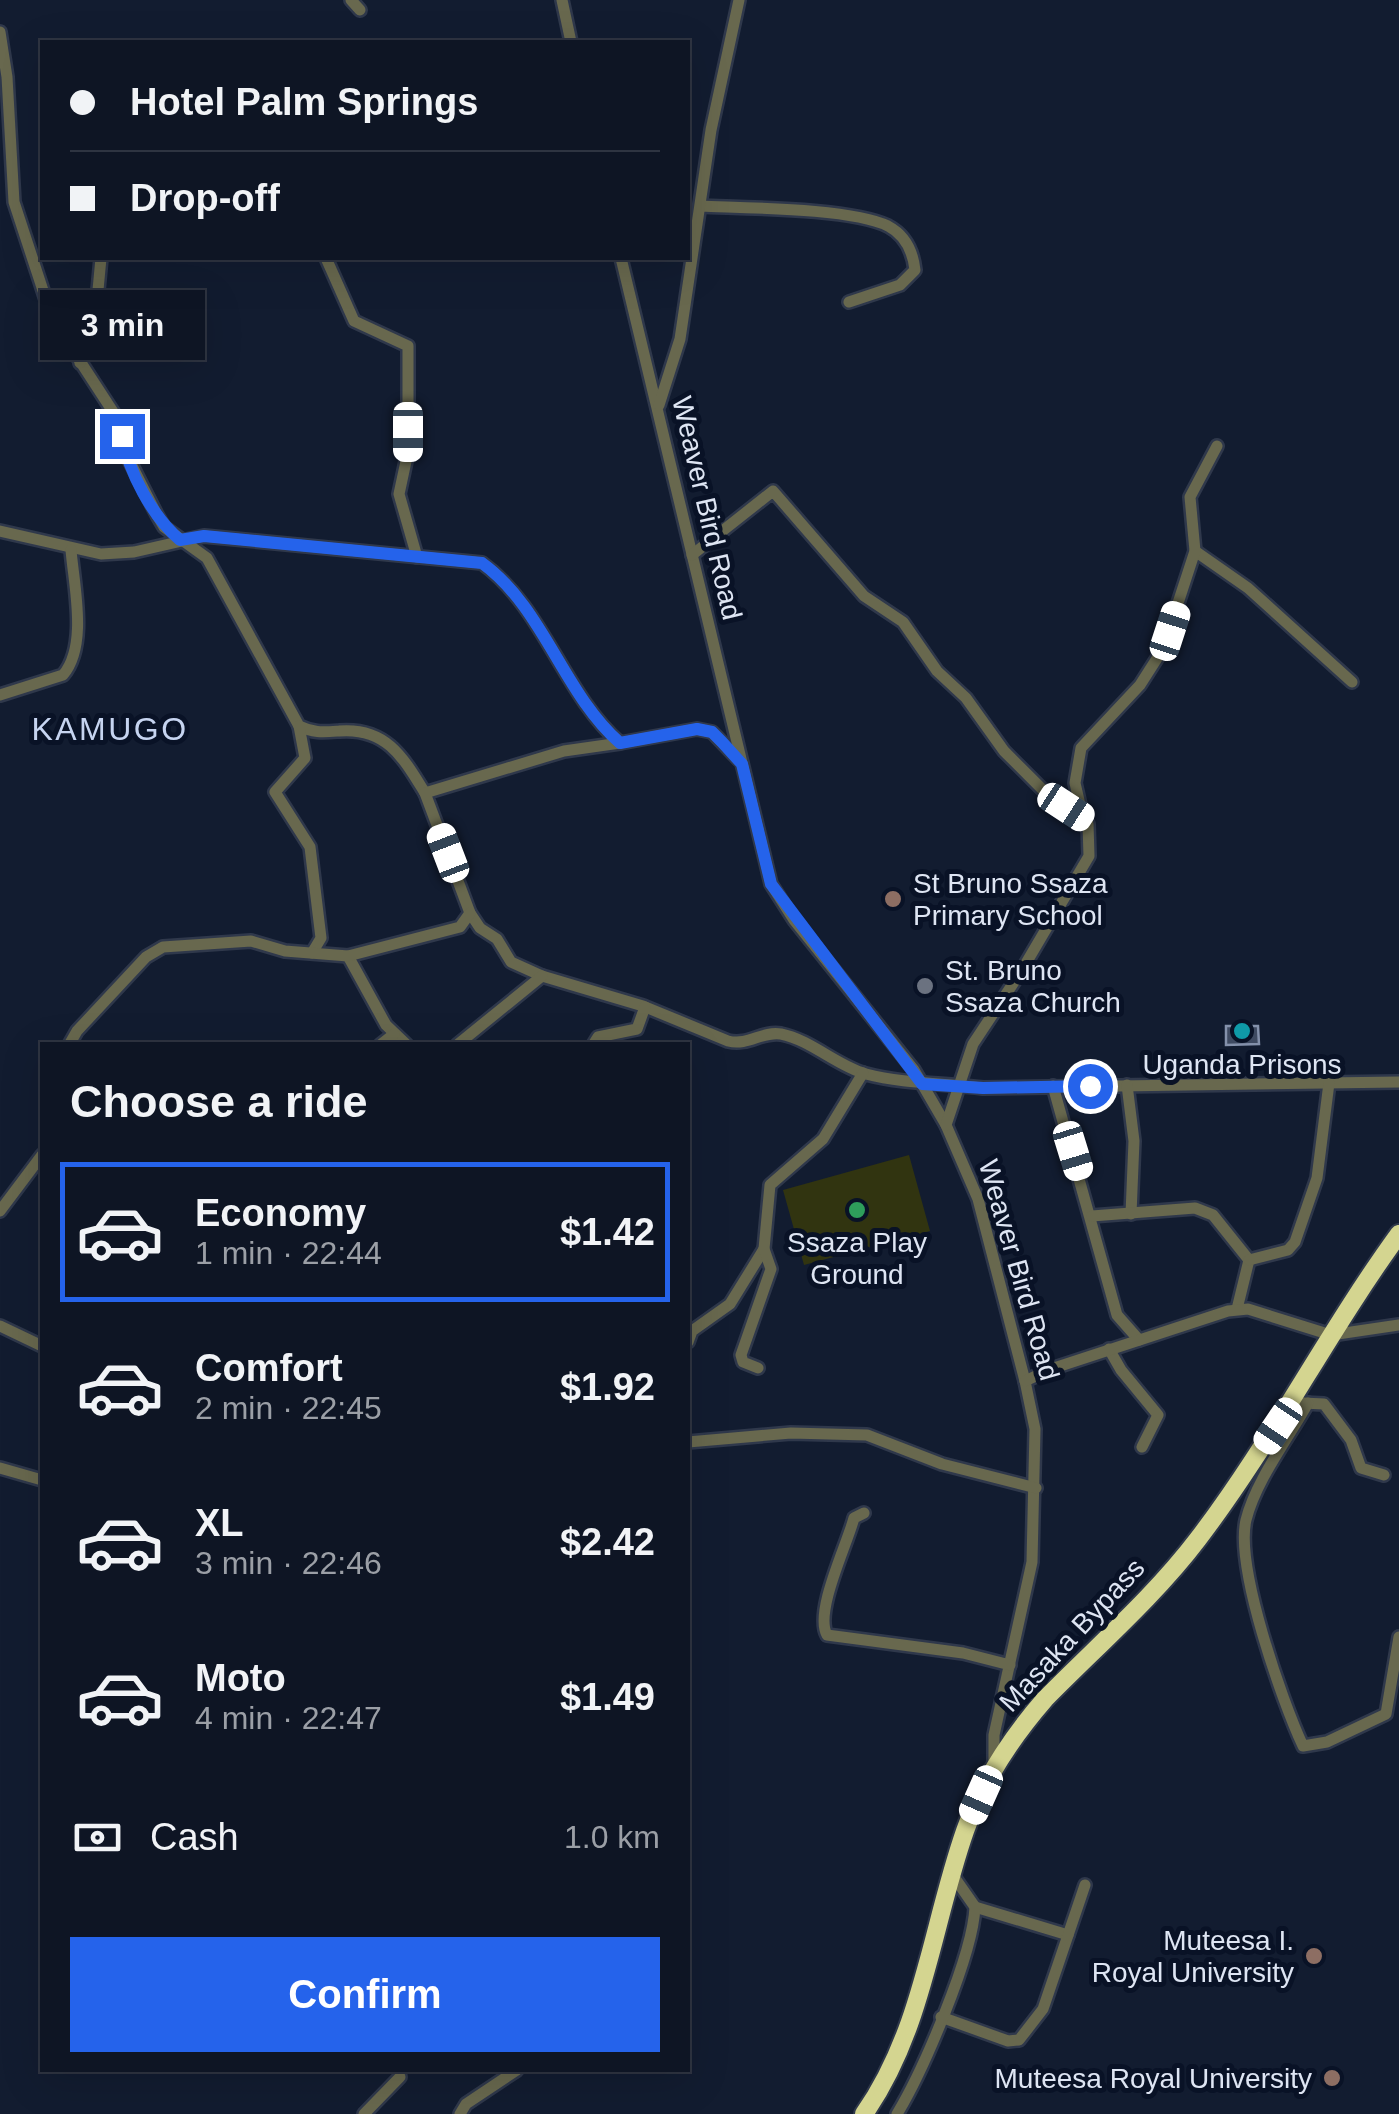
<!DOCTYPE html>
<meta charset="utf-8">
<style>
:root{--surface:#0e1524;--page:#171e2c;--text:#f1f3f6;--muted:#9b9fa6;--line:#2e3441;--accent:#2563eb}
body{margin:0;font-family:Arial,sans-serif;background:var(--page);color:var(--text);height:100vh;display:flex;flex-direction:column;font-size:38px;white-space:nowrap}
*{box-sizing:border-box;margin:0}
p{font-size:32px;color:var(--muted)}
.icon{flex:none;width:55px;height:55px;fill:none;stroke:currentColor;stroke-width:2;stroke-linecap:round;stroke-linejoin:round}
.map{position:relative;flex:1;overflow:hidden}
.drawer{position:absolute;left:40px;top:1042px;width:650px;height:1030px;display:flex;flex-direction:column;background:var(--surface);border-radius:0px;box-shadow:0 10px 40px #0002,0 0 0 2px var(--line)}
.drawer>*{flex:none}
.guide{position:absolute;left:40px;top:40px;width:650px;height:220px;border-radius:0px;box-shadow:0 10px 40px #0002,0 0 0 2px var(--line);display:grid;align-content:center;height:220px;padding:0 30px;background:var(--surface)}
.end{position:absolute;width:45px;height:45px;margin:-22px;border:12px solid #2563eb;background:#fff;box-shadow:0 0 0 5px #fff}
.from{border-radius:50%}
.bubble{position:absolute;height:70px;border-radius:0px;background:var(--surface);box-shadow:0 10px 40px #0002,0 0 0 2px var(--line);font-size:32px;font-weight:700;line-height:70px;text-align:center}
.car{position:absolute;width:30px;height:60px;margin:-30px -15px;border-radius:12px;box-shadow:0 0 8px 2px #0007;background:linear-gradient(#fff 24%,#345 0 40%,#fff 0 76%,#345 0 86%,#fff 0)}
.guide b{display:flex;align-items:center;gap:35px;height:95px;font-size:38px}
.guide b+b{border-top:2px solid var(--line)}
.guide i{width:25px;height:25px;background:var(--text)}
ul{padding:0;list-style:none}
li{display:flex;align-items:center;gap:30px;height:140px;margin:0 20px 15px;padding:0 10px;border:5px solid transparent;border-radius:0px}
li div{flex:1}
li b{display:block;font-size:38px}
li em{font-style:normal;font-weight:700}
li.on{border-color:var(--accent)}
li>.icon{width:90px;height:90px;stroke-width:1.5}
h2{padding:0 30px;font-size:45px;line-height:120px}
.pay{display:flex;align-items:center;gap:25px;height:110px;padding:0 30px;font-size:38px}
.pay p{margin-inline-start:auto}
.cta{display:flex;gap:20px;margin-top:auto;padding:20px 30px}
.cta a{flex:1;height:115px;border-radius:0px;background:var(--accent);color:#fff;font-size:40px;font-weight:700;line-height:115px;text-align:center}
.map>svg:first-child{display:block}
.green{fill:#313410}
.building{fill:#3e4a61;stroke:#8491ab;stroke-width:2.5}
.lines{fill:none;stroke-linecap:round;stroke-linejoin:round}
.minor-casing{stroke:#2f384b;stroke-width:16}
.highway-casing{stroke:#2f384b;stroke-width:22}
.minor{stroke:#68684e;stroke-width:11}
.highway{stroke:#d4d590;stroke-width:18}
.route{stroke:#2563eb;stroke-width:12}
.education-dot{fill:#8d6e63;stroke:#091226;stroke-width:4}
.worship-dot{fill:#6b7280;stroke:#091226;stroke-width:4}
.culture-dot{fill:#0f9aa8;stroke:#091226;stroke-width:4}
.leisure-dot{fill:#2e9e5b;stroke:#091226;stroke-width:4}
.labels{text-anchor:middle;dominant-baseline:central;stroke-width:10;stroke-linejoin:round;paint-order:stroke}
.street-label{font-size:28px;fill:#dee5f3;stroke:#091226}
.poi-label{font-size:28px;fill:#dee5f3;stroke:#091226;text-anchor:start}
.quarter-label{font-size:32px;letter-spacing:2.5px;fill:#c6d4f0;stroke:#091226}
</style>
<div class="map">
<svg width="1399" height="2114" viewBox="0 0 1399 2114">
<rect width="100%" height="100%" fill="#121c30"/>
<polygon class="green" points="909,1155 930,1231 804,1265 783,1190"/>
<polygon class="building" points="1226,1026 1258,1026 1259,1044 1226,1045"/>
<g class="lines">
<g class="minor-casing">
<g id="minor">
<polyline points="351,0 360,10"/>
<polyline points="562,0 571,42"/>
<path d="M0,32L7,77L14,202L52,318L119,421L125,452L157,515L164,527L207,558L299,726C313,733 323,732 339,731C386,727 403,757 425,793"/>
<path d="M701,206C745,208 851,208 888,226C905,235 913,252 915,270L900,285L849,302"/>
<polyline points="326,258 354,321 408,346 408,452 399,494 417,557"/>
<polyline points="621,258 771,884 794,920 914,1070 946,1125 978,1199 1025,1381 1035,1429 1032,1562 994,1735 994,1766"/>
<polyline points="80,363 98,290 101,258"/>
<polyline points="659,405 680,339 711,130 739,0"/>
<path d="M0,531L101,554L134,552L204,536L482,563C544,608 563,693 620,743L697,729L712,732L739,760"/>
<polyline points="1195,551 1248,588 1352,682"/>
<polyline points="692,555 773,491 864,596 903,622 937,671 966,698 1004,751 1049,796 1088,824 1089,856 1022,970 973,1044 946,1125"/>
<path d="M0,695L63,675C88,646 74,586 71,550"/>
<polyline points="299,726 305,758 275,792 310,847 321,938 312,953"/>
<path d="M620,743L564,751L425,793L470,913L480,928L497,939L511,962L542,976L643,1006L728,1041C749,1046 761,1031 781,1034C811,1040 837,1066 866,1074C904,1084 944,1083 983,1088L1399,1082"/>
<polyline points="1083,818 1075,783 1081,748 1140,685 1163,649 1195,551 1190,497 1217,446"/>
<polyline points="348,956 386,1025 407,1045"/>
<polyline points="69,1045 77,1031 146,957 163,947 251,941 285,951 348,956 460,927 470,913"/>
<polyline points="380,1045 394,1034"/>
<polyline points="457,1045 542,976"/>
<polyline points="593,1045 598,1037 637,1029 645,1007"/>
<polyline points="1127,1085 1134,1141 1131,1214"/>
<polyline points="1053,1086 1117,1315 1139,1340"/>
<polyline points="0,1211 42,1155"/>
<polyline points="1092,1216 1195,1208 1213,1215 1249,1260 1237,1309"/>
<polyline points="1249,1260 1288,1250 1295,1242 1317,1178 1329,1083"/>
<polyline points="0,1326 42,1346"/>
<polyline points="688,1342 692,1331 730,1304 764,1249"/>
<polyline points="1109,1349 1121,1370 1158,1415 1142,1447"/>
<polyline points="758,1368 743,1362 741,1355 771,1269 764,1249 770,1185 823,1139 863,1073"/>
<polyline points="1025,1381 1051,1369 1228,1311 1248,1309 1331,1335 1399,1325"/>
<polyline points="1303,1403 1324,1404 1351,1440 1361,1468 1384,1475"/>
<path d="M1308,1403C1288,1439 1256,1480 1246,1520C1235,1567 1282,1701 1303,1746L1327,1742L1386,1714L1399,1637"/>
<polyline points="688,1442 791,1433 867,1435 942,1464 1036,1488"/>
<polyline points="0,1468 42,1480"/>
<path d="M864,1513L854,1518C847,1545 814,1612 827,1635L963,1653L1010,1665"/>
<polyline points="975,1907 1068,1935"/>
<polyline points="941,2017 1008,2041 1019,2040 1043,2009 1085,1885"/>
<polyline points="364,2114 400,2077"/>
<polyline points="460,2114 466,2104 517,2070"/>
<path d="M897,2114C923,2071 973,1955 975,1907L952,1874"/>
</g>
</g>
<g class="highway-casing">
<path id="highway" d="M864,2114C923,2030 932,1925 965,1831C982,1782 1012,1737 1045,1699C1096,1647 1154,1597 1198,1539C1272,1442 1327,1333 1399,1234"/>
</g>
<use href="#minor" class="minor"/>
<use href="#highway" class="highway"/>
</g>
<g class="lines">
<path class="route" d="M122,436C129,473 152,516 180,540L204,536L482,563C544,608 563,693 620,743L697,729L712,732L722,742L742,764L771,884L922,1084L983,1088L1090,1086"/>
</g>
<g class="education-dot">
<circle cx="893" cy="899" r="10"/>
<circle cx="1314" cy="1956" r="10"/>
<circle cx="1332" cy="2078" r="10"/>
</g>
<circle class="worship-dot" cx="925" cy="986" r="10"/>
<circle class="culture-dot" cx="1242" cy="1031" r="10"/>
<circle class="leisure-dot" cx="857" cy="1210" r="10"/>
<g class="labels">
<g class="street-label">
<text transform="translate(707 508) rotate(77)">Weaver Bird Road</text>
<text transform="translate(1019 1270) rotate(74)">Weaver Bird Road</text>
<text transform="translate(1072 1635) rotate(-47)">Masaka Bypass</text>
</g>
<g class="poi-label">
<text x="913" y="883">St Bruno Ssaza<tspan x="913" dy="32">Primary School</tspan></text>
<text x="945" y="970">St. Bruno<tspan x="945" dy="32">Ssaza Church</tspan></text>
<text x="1242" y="1064" text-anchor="middle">Uganda Prisons</text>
<text x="857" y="1242" text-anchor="middle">Ssaza Play<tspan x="857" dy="32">Ground</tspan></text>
<text x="1294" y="1940" text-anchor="end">Muteesa I.<tspan x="1294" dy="32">Royal University</tspan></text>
<text x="1312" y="2078" text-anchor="end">Muteesa Royal University</text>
</g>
<g class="quarter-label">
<text x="110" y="729">KAMUGO</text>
</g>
</g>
</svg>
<i class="end from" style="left:1090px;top:1086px"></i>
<i class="end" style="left:122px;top:436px"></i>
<div class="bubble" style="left:40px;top:290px;width:165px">3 min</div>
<i class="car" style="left:408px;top:432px;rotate:180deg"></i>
<i class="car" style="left:1170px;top:631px;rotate:18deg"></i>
<i class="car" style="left:1066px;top:807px;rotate:123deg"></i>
<i class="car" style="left:448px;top:853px;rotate:339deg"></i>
<i class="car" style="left:1073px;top:1151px;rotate:163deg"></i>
<i class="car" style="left:1278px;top:1426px;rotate:214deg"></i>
<i class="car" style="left:981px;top:1795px;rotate:204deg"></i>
<div class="guide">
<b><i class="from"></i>Hotel Palm Springs</b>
<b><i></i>Drop-off</b>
</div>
<section class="drawer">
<h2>Choose a ride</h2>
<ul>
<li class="on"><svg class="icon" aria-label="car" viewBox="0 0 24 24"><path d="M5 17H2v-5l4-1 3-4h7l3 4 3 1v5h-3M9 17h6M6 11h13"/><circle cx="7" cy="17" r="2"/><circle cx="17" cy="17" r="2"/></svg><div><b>Economy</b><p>1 min · 22:44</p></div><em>$1.42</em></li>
<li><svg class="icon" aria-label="car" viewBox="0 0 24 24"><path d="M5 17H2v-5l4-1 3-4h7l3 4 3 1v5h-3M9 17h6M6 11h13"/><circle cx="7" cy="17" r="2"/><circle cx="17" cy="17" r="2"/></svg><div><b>Comfort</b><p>2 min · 22:45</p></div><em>$1.92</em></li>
<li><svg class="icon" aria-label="car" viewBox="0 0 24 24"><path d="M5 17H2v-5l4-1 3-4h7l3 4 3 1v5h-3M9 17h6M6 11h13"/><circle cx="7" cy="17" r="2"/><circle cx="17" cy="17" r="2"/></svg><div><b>XL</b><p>3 min · 22:46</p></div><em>$2.42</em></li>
<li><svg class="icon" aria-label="car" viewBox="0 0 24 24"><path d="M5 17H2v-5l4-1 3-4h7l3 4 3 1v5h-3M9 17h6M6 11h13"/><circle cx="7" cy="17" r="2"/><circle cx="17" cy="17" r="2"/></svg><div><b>Moto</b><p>4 min · 22:47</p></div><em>$1.49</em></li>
</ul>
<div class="pay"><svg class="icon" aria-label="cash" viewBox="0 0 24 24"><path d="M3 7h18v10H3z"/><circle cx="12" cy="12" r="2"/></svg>Cash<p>1.0 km</p></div>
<div class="cta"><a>Confirm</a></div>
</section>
</div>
